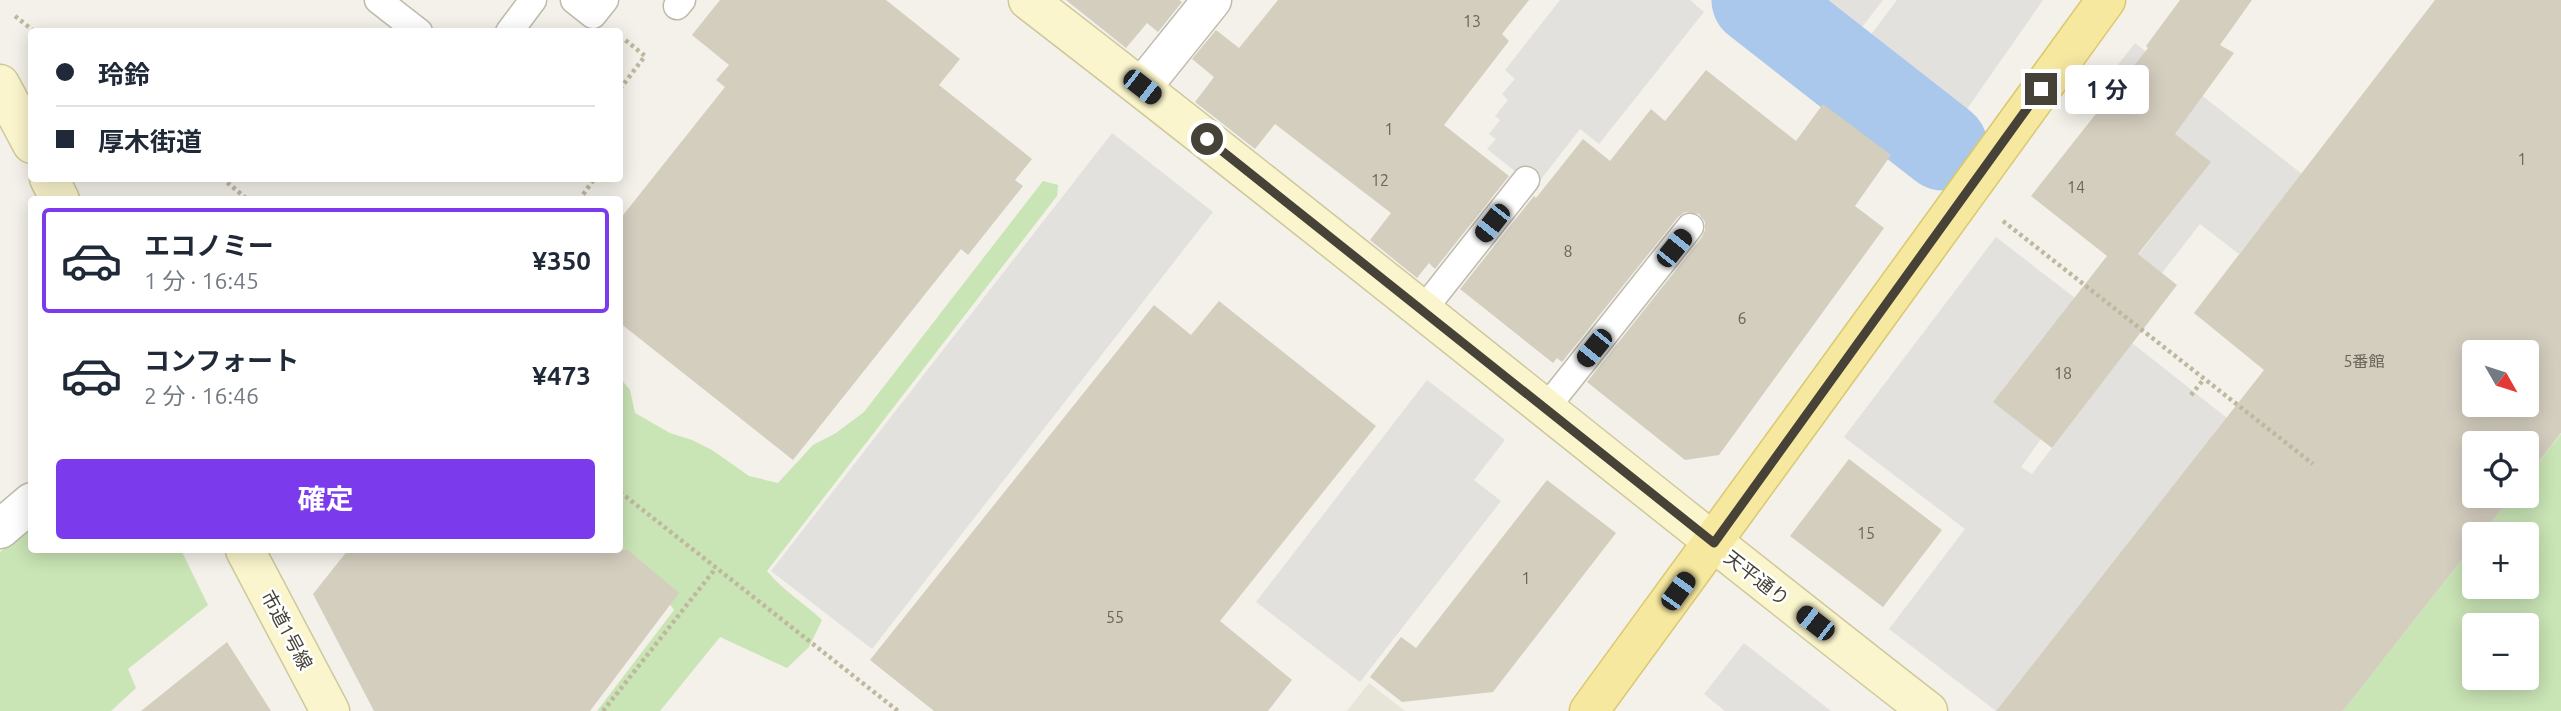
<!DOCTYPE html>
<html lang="ja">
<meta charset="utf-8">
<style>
:root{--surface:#fff;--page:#f6f6f7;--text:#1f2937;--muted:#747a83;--line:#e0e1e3;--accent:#7c3aed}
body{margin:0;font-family:Ubuntu,"Noto Sans JP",sans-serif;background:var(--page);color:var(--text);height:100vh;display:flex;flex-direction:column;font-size:26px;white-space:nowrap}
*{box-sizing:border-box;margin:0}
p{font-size:23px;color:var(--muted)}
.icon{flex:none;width:38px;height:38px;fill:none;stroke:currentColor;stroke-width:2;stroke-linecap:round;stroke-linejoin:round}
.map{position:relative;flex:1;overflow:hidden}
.side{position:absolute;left:28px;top:196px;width:595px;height:357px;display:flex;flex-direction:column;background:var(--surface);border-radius:7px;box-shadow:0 4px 18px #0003}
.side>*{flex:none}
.banner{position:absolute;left:28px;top:28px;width:595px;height:154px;border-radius:7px;box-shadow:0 4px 18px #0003;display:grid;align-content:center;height:154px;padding:0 28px;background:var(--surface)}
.needle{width:46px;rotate:129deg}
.tools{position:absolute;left:2462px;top:340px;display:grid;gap:14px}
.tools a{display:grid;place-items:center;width:77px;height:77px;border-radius:7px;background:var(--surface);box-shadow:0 4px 18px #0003;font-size:35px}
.end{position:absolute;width:32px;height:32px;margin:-16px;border:9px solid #464238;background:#fff;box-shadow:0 0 0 4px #fff}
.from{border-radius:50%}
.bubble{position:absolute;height:49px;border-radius:7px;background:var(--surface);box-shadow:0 4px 18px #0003;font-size:23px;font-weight:700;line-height:49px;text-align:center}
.car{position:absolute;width:21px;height:42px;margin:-21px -10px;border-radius:9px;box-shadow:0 0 5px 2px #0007;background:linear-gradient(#222 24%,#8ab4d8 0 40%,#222 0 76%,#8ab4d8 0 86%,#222 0)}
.banner b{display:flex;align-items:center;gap:24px;height:66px;font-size:26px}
.banner b+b{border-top:2px solid var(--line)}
.banner i{width:18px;height:18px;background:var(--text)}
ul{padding:12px 0 0;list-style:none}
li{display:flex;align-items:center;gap:21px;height:105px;margin:0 14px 10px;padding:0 14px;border:4px solid transparent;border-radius:7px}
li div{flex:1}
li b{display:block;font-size:26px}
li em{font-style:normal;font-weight:700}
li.current{border-color:var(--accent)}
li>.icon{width:63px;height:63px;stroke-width:1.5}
.cta{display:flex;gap:14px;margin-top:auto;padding:14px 28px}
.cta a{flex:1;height:80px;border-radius:7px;background:var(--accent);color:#fff;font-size:28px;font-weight:700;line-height:80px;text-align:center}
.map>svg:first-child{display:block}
.residential{fill:#e7e4d8}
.green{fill:#c9e4b5;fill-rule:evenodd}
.parking{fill:#e2e1dd}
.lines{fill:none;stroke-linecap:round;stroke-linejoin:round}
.river{stroke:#aac8eb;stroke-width:89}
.building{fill:#d4cebf;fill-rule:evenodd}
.lane-casing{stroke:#bebaac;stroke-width:29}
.street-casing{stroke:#bebaac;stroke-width:41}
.secondary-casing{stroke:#cfc89c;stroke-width:41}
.primary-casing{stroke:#dac870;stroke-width:41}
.path{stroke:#bfb79f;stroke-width:4.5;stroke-dasharray:3.5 3.5;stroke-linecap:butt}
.lane{stroke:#fff;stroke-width:26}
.street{stroke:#fff;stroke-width:38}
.secondary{stroke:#faf5cc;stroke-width:38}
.primary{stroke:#f6e89f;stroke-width:38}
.route{stroke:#464238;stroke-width:9}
.labels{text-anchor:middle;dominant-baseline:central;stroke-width:5;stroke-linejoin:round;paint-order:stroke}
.number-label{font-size:16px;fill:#6a655a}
.street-label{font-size:19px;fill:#464238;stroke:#fff}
</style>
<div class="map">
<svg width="2561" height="711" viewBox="0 0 2561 711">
<rect width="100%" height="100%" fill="#f3f1e9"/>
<polygon class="residential" points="1369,683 1405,711 1347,711"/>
<g class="green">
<path d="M1043,181L1058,185L1057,196L767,571C782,590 804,603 822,620L809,647L787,668L720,637L660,711H597L674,610L665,598L602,550H620V378L630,390L635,413L670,433L692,440L712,450L749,476L778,483L813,445L836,433L864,412Z"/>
<path d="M2561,434V711H2343L2474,544V586H2527V534H2482L2513,495H2527V477ZM2474,625H2527V677H2474Z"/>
<polygon points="31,525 32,550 181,550 208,605 128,669 136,688 111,711 0,711 0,552"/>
</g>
<g class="parking">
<polygon points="1560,0 1690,0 1704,12 1599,144 1580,129 1535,187 1487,149 1496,139 1489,134 1500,120 1495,116 1508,100 1502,94 1515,79 1505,70"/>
<polygon points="1818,0 1883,0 1859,31"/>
<polygon points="1897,0 2043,0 1951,132 1854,57"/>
<polygon points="2135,43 2302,174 2239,254 2200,224 2162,273 2126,271 2210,162 2106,80"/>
<polygon points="1112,133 1213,212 872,649 771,571"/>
<polygon points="1996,237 2075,298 2041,439 2021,467 2032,474 2132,343 2227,418 1996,711 1889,629 1965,529 1844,437"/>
<polygon points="1427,380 1505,440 1474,480 1501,501 1360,682 1256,602"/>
<polygon points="1744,643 1831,711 1725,711 1704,694"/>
</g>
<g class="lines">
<polyline class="river" points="1756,0 1943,146"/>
</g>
<g class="building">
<polygon points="720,0 886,0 960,59 939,85 1032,159 1015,180 1023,186 968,255 961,249 793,460 620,323 620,219 725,87 716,80 729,65 692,35"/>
<polygon points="1066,0 1179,0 1182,2 1158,32 1147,23 1126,48"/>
<polygon points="1278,0 1529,0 1502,34 1509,41 1444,125 1509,176 1435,269 1429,263 1417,278 1370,240 1391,213 1275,124 1255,149 1195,102 1214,77 1192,59 1216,30 1239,48"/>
<polygon points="2180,0 2252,0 2220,45 2234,53 2175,134 2211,162 2138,254 2177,285 2052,448 1993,402 2107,256 2031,196 2148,48 2146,46"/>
<path d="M2435,0H2561V433L2527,477V443H2474V495H2513L2482,534H2474V544L2343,711H1996L2264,370L2194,313ZM2474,352H2527V404H2474Z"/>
<polygon points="1706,70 1796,141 1823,104 1891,155 1855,206 1884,228 1719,455 1685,460 1587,382 1702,237 1705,230 1705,222 1699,214 1685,212 1678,217 1562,362 1557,358 1553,363 1460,289 1534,196 1536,198 1583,139 1610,161 1651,109 1665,121"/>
<polygon points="1219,301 1376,426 1220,621 1292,680 1268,711 934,711 870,660 1154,305 1191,335"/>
<polygon points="1849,459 1942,530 1883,607 1790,536"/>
<polygon points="1547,480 1616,533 1493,692 1402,702 1370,677 1401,637 1416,648"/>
<polygon points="348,550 628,550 679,593 590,711 374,711 313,594"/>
<polygon points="227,642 271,711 141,711"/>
</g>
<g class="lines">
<g class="lane-casing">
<g id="lane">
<polyline points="378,0 419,32"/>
<polyline points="574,0 593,15 605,0"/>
<polyline points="677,6 682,0"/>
<polyline points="509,32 533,0"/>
<polyline points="1423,310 1526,180"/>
<polyline points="1546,408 1690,227"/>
</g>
</g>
<g class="street-casing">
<g id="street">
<polyline points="1142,87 1212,0"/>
<polyline points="0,529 32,502"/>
</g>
</g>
<g class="secondary-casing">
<g id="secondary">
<path d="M1028,0C1331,233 1626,476 1928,711"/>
<polyline points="0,84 32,144"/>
<polyline points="49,178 60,200"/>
<polyline points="245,550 330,711"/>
</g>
</g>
<g class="primary-casing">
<path id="primary" d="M1589,711C1763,475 1933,237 2106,0"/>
</g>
<g class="path">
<polyline points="15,16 35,32"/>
<polyline points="620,89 645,56 624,39"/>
<polyline points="222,178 248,200"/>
<polyline points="579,200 595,178"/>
<polyline points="2003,221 2313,464"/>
<polyline points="2191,395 2204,379"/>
<polyline points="620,492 898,711"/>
<polyline points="603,711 716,568"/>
</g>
<use href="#lane" class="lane"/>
<use href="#street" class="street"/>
<use href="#secondary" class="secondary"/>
<use href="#primary" class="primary"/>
</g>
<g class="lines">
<polyline class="route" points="1207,139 1714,543 2041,89"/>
</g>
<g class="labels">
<g class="number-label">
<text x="1472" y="21">13</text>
<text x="1389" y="129">1</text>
<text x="2522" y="159">1</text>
<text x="1380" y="180">12</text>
<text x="2076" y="187">14</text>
<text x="1568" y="251">8</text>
<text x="1742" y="318">6</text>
<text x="2364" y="361">5番館</text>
<text x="2063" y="373">18</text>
<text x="1866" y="533">15</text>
<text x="1526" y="578">1</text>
<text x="1115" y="617">55</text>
</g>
<g class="street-label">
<text transform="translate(1757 578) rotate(38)">天平通り</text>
<text transform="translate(287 630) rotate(62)">市道1号線</text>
</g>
</g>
</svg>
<div class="tools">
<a><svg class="needle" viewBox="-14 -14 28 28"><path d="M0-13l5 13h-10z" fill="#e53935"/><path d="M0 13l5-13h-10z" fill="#747a83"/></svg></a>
<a><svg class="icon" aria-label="locate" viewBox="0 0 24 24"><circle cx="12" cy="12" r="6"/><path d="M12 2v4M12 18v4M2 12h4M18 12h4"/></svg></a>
<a>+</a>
<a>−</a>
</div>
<i class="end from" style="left:1207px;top:139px"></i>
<i class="end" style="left:2041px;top:89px"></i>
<div class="bubble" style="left:2065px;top:65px;width:84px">1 分</div>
<i class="car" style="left:1142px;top:87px;rotate:128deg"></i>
<i class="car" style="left:1492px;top:223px;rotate:218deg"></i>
<i class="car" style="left:1674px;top:248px;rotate:39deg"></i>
<i class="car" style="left:1594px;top:348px;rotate:219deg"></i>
<i class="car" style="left:1678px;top:591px;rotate:36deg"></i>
<i class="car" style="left:1815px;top:623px;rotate:308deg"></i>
<div class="banner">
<b><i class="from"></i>玲鈴</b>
<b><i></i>厚木街道</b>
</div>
<section class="side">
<ul>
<li class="current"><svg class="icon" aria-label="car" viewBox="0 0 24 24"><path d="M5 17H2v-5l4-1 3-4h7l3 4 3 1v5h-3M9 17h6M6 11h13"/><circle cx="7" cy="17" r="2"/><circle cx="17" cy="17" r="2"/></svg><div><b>エコノミー</b><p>1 分 · 16:45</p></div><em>¥350</em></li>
<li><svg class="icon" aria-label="car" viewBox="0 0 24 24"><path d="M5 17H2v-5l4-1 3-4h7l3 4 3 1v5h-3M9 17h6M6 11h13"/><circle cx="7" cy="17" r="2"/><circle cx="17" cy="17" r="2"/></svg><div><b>コンフォート</b><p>2 分 · 16:46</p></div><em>¥473</em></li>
</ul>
<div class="cta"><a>確定</a></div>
</section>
</div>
